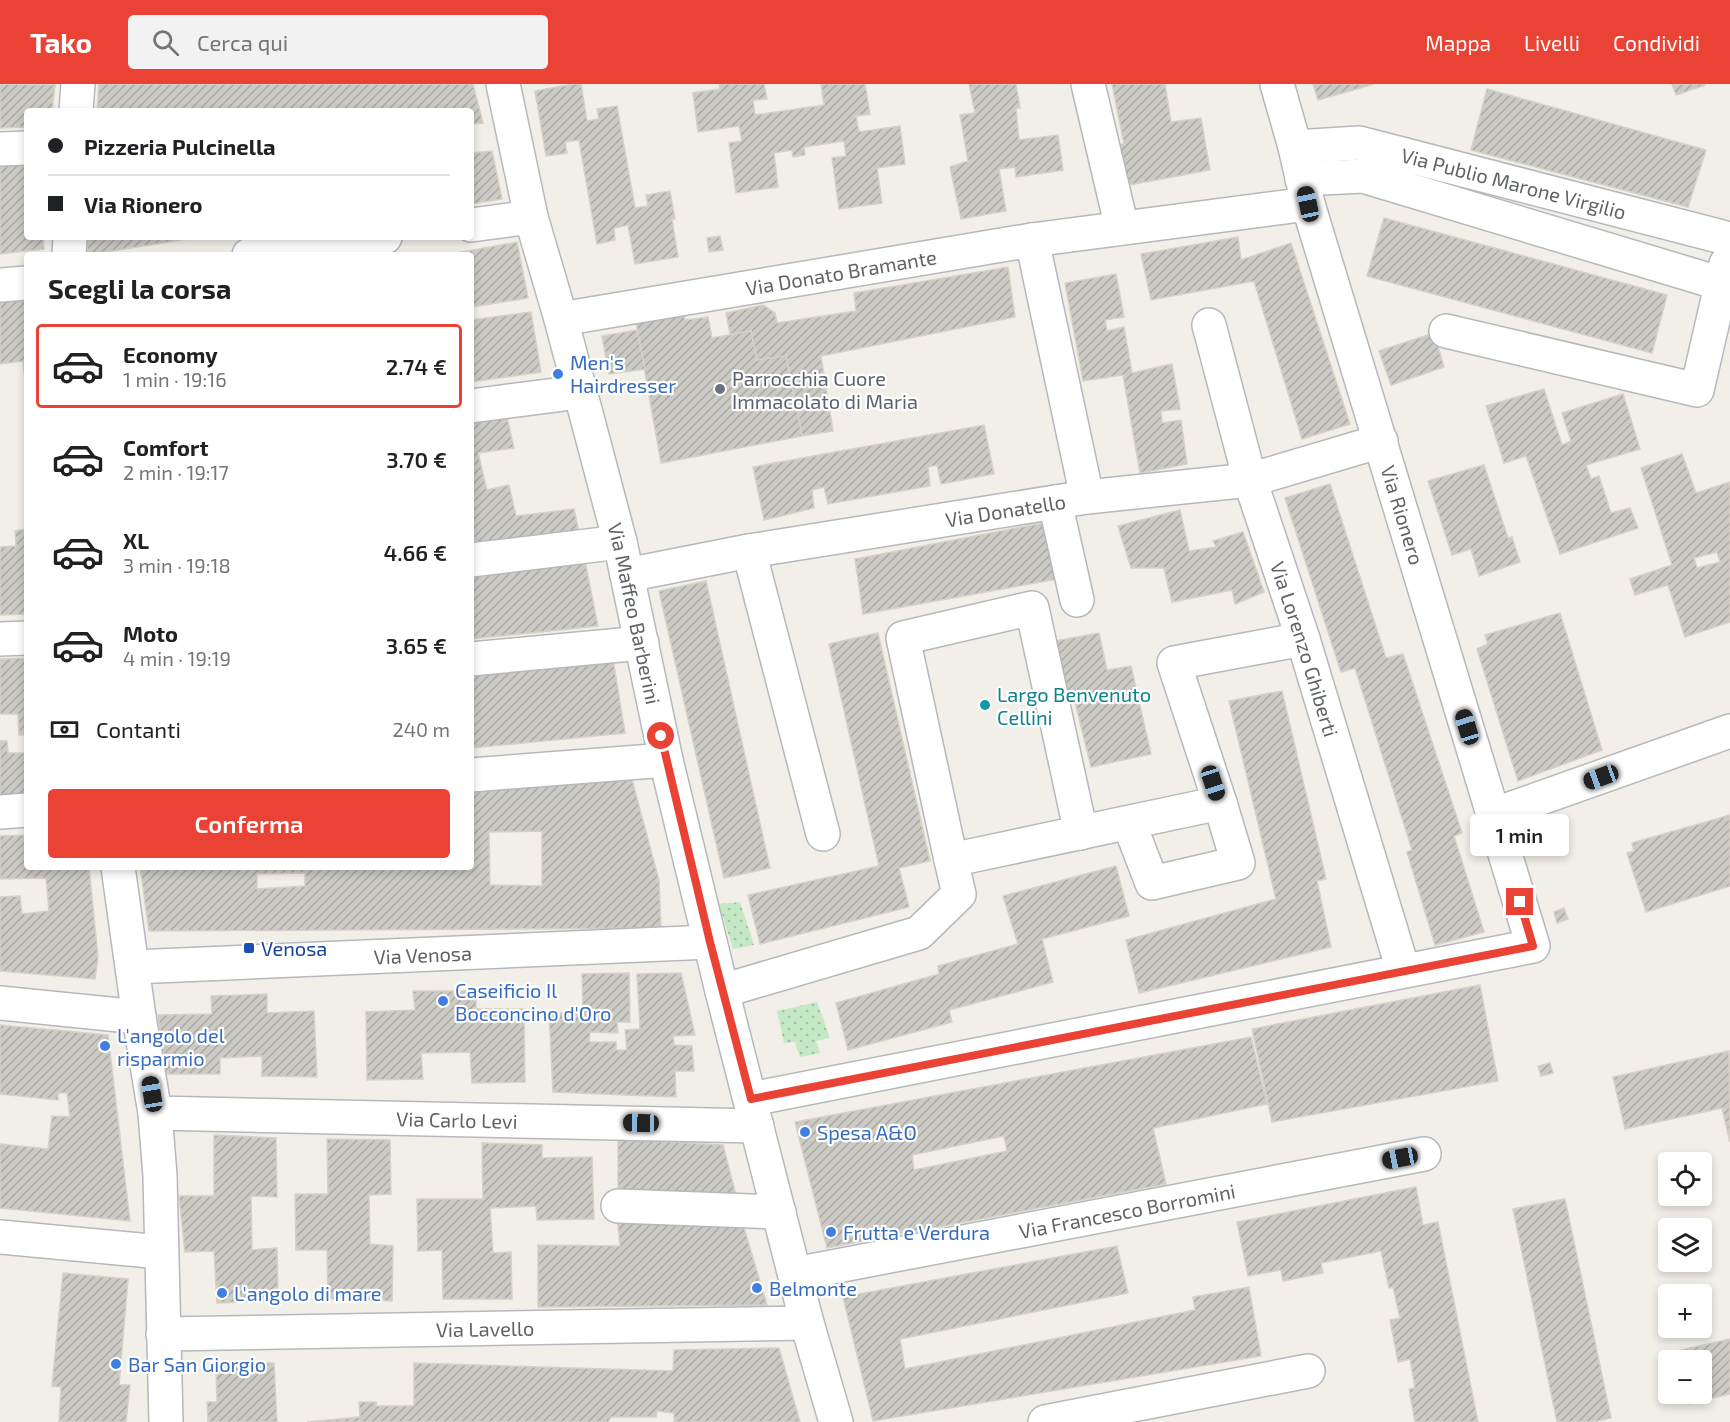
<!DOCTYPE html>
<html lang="it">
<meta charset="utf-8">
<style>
:root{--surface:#fff;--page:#f2f2f2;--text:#202124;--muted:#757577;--line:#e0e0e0;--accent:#ea4335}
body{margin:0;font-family:"Exo 2",sans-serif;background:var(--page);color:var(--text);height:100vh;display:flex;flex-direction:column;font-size:22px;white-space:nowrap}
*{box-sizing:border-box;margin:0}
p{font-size:20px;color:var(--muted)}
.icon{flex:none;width:33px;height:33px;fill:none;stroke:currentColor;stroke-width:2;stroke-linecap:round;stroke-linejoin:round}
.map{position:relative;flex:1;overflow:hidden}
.details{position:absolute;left:24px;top:168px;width:450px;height:618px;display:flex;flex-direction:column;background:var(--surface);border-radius:6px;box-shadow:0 3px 9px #0003}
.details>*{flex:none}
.banner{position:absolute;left:24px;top:24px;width:450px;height:132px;border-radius:6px;box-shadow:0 3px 9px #0003;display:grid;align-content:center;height:132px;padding:0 24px;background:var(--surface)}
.tools{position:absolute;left:1658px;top:1068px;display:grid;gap:12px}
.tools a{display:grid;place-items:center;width:54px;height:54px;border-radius:6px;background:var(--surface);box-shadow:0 3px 9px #0003;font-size:30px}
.end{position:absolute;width:27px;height:27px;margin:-14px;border:8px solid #ea4335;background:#fff;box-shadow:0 0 0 3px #fff}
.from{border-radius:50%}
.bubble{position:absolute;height:42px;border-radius:6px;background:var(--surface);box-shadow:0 3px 9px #0003;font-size:20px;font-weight:600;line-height:42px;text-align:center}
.car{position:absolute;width:18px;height:36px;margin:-18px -9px;border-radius:8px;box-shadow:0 0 4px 2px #0007;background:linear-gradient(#222 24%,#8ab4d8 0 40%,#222 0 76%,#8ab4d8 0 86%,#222 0)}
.banner b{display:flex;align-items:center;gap:21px;height:57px;font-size:22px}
.banner b+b{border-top:2px solid var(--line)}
.banner i{width:15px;height:15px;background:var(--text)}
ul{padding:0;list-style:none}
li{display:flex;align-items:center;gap:18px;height:84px;margin:0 12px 9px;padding:0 12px;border:3px solid transparent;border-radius:6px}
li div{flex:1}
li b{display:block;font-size:22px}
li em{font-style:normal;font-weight:600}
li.on{border-color:var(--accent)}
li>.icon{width:54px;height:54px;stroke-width:1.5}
h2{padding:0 24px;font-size:27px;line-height:72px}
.pay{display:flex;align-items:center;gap:15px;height:66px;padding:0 24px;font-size:22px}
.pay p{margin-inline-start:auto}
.button{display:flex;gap:12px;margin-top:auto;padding:12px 24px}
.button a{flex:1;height:69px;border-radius:6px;background:var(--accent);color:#fff;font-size:24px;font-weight:600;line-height:69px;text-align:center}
header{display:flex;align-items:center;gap:36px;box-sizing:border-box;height:84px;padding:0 30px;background:var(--accent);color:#fff}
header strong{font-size:28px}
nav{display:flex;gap:33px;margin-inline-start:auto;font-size:21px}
.search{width:420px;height:54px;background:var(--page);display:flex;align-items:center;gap:15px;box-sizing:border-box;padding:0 21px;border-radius:6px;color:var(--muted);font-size:22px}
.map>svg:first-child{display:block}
.garden{fill:url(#garden-dots)}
.building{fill:url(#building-hatch);stroke:#d6d1c6;stroke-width:1.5;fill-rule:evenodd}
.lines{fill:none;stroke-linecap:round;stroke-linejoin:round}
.minor-casing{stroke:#b5b8bc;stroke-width:36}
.minor{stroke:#fff;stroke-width:33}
.route{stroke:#ea4335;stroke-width:8}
.shop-dot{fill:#3f7fe0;stroke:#fff;stroke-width:2}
.worship-dot{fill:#6b7280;stroke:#fff;stroke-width:2}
.culture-dot{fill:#0f9aa8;stroke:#fff;stroke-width:2}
.transit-dot{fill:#1a4fb4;stroke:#fff;stroke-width:2}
.labels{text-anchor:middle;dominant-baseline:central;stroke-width:4.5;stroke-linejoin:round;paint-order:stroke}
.street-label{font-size:20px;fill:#5f6368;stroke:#fff}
.shop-label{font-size:20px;fill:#366cbe;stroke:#fff;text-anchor:start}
.worship-label{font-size:20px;fill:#5b616d;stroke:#fff;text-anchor:start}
.culture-label{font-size:20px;fill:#0d838f;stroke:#fff;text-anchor:start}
.transit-label{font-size:20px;fill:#164399;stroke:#fff;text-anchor:start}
</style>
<header>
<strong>Tako</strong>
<div class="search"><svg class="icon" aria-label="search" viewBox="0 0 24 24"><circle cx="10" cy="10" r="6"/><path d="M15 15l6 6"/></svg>Cerca qui</div>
<nav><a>Mappa</a><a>Livelli</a><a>Condividi</a></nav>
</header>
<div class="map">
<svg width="1730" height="1338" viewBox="0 0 1730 1338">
<defs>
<pattern id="garden-dots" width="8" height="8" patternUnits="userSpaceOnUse" patternTransform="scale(1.5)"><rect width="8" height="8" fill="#c5e8c5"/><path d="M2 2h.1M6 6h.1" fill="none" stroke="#a3c0a4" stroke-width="1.8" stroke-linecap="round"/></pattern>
<pattern id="building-hatch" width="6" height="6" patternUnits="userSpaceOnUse" patternTransform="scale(1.5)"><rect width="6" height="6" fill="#cccac5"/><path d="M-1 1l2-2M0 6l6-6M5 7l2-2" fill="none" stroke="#a9a8a4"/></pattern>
</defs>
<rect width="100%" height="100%" fill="#f1efe8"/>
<g class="garden">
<polygon points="740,818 754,861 733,865 719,820"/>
<polygon points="817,918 830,954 816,957 820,969 800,973 795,958 784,959 777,927"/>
</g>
<g class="building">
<polygon points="0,0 55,1 52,27 27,27 27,43 0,44"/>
<polygon points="99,0 473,0 483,39 471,40 471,27 97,27"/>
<polygon points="573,0 581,0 587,37 599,35 597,25 617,22 635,124 648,122 646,111 670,107 675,135 672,135 678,173 635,180 628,141 614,144 615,156 597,160 579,56 565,58 567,69 546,72 535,7"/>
<polygon points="719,0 764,0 767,15 753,16 755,31 824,21 821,0 865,0 870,30 856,32 859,48 900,42 905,80 877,84 882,119 839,125 832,74 846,72 844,57 804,63 805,71 793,73 792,66 774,69 778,103 736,109 729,59 742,57 739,42 698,48 693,9 720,5"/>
<polygon points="969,0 1016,0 1020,24 1016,24 1019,56 1058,51 1063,86 1016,93 1015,83 999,85 1006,127 961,135 950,83 968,77 960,31 975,29"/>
<polygon points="1112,0 1165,0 1171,38 1201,34 1210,86 1118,103 1111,62 1124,60"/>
<polygon points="1313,0 1374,0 1318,16"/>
<polygon points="1672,0 1705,0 1705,1 1676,11"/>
<polygon points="1487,5 1706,66 1688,123 1471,66"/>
<polygon points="492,67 502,115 471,120 471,69"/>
<polygon points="27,80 27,153 43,153 44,165 0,170 0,81"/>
<polygon points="1384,134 1667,211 1652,269 1367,192"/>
<polygon points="720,152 723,166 709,168 707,154"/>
<polygon points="88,153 199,153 87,171"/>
<polygon points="1238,153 1241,176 1291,159 1350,340 1302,355 1254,197 1151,216 1141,170"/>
<polygon points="517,158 528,214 471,223 471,171 446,171"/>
<polygon points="1008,183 1015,233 821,272 833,347 802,352 786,272 757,276 751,247 730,250 726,229 763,221 775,229 777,239 856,227 854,209"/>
<polygon points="1116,190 1124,233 1105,236 1107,247 1124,243 1132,289 1172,280 1180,325 1161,327 1162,339 1181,336 1187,380 1140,389 1123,291 1083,297 1065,199"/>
<polygon points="27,212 27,305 26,305 23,277 0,280 0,215"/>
<polygon points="531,228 541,288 471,298 471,236"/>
<polygon points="684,229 685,236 708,233 712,254 751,247 757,276 786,272 802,352 661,379 636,238"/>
<polygon points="637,246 645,285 609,290 602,252"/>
<polygon points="1434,249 1444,283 1391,301 1379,267"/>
<polygon points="1544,305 1562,361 1571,357 1562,329 1623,310 1640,365 1586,381 1591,395 1599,392 1611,429 1630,424 1638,444 1560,470 1526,372 1504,379 1486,322"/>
<polygon points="507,333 514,364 478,369 487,406 509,401 516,432 574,425 579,448 471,461 471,339"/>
<polygon points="984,341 994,390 941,400 937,381 928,383 930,402 828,420 824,403 812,406 814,424 764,436 753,383"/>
<path d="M1682,370L1696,409L1730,398V538L1685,553L1668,501L1635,511L1630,495L1672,481L1641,384ZM1717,468L1720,478L1697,484L1694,474Z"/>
<polygon points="1484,381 1508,454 1512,453 1520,478 1479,492 1471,465 1452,471 1428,397"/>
<polygon points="1330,400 1386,574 1403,570 1462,749 1454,752 1484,848 1435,861 1407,768 1412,766 1355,584 1341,588 1285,414"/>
<polygon points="1180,426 1189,467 1216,463 1213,457 1243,448 1264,508 1235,520 1232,506 1172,518 1164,484 1131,484 1118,442"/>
<polygon points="1048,438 1058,495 863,530 855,475"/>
<polygon points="27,445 27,530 0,531 0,463 16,462 15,447"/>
<polygon points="584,472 598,542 471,555 471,486"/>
<polygon points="706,497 770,784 724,794 659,507"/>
<polygon points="1560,529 1602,666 1518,697 1477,565 1488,560 1485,551"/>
<polygon points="878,549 930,777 899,784 909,823 760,860 748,811 879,782 829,560"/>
<polygon points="1099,549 1107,586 1131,582 1151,670 1091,683 1075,618 1065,620 1049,558"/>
<polygon points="27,574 27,669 26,651 19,651 18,630 0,630 0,575"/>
<polygon points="613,575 625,649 471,664 471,588"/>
<polygon points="1282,607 1326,795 1317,797 1331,863 1139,909 1126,856 1276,815 1229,617"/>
<polygon points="0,657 7,657 8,669 27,669 27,714 0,714"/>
<path d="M631,692L659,796L661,844L149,847L140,783H471V707ZM542,747V802L490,801L489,748ZM305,789V802L257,805V790Z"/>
<polygon points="1730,731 1730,802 1646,828 1627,769 1634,767 1632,759"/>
<polygon points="27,751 27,783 89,783 98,873 95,895 0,887 0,813 20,812 22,830 49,827 46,794 0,795 0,752"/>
<polygon points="1116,782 1129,832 1042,855 1053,898 949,926 952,938 848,966 836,919 939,890 938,882 1018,860 1003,812"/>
<polygon points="1564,824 1568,835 1557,839 1554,828"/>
<polygon points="629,889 630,938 617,938 618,949 590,948 589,958 616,958 616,966 627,966 625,946 640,945 637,890 681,889 695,951 673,952 674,961 692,962 694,987 675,987 676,1013 553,1008 549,929 583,929 582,890"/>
<polygon points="1480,901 1498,997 1272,1038 1252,945"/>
<polygon points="413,907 476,907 476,925 524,925 525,998 472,999 470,968 421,969 423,995 367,996 366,928 415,926"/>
<polygon points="267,910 267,929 314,927 317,993 262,992 262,972 220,974 220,990 166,990 158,931 212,930 211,912"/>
<polygon points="0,941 108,951 130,1137 0,1124 0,1060 48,1065 52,1032 70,1033 67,1009 58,1009 58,1016 0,1010"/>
<path d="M1251,953L1267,1020L1153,1044L1166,1100L827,1164L795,1038ZM1004,1052L1007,1067L914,1086L912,1071Z"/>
<polygon points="1729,967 1730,1058 1722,1024 1625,1045 1613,993"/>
<polygon points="1550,979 1553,989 1541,992 1538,982"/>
<polygon points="214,1051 276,1054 277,1113 251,1112 252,1166 277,1164 278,1217 217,1219 214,1167 185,1168 179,1112 214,1112"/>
<polygon points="327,1055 390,1056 391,1110 369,1111 370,1160 393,1162 392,1217 328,1215 327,1166 296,1166 295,1110 328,1110"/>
<polygon points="618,1055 723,1061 737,1115 618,1111"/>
<polygon points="482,1059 542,1061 542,1074 592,1073 594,1135 537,1136 536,1122 490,1124 493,1169 511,1168 512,1215 443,1215 442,1166 418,1167 417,1115 483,1115"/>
<polygon points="1416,1103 1423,1141 1438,1138 1478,1338 1415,1338 1409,1305 1415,1304 1410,1275 1398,1278 1390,1236 1400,1234 1393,1203 1389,1204 1381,1167 1321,1179 1323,1189 1283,1197 1281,1186 1248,1192 1237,1138"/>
<polygon points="1565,1115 1611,1334 1593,1338 1557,1338 1513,1125"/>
<polygon points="617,1133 742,1137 767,1221 538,1223 538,1161 620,1162"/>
<polygon points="1117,1162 1128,1209 900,1255 905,1285 1195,1226 1193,1213 1249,1203 1261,1272 873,1337 843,1213"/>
<polygon points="63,1189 128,1195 119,1301 130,1301 126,1338 59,1338 61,1303 52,1302"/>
<polygon points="1730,1255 1730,1310 1688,1320 1686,1310 1701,1310 1701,1276 1679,1276 1676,1267"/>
<polygon points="779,1264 800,1338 674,1338 674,1329 657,1327 656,1333 611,1333 608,1338 307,1338 360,1333 359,1318 376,1318 376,1322 414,1322 414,1279 673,1287 674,1266"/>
<polygon points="258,1279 274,1279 277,1338 208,1338 207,1318 217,1318 216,1283 258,1283"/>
</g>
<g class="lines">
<g class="minor-casing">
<g id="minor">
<path id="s1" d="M503,0L531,133L561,235L620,458L666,676L722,907L807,1239L836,1338"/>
<polyline points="1088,0 1122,144"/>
<polyline points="76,27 78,0"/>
<path id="s2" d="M1295,63L1359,59L1730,155"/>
<polyline points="0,65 27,64"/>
<polyline points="1302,95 1363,92 1722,200 1730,197"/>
<polyline points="471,141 531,133"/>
<polyline points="1032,156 1087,413"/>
<polyline points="69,171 70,153"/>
<polyline points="249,171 385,153"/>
<polyline points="0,201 27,199"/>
<path id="s3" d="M561,235L1032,156L1308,120"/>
<path id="s4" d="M1209,241L1250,396L1303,555L1403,886"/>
<polyline points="1446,247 1697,306 1726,180"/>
<polyline points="471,322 579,308"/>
<polyline points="1055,418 1077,516"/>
<polyline points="749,467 823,750"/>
<polyline points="471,476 620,458"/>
<path id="s5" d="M627,491L749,467L1087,413L1250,396L1381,357"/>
<polyline points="0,555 27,554"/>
<polyline points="471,575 642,559"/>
<polyline points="471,691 666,676"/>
<polyline points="0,728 27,726"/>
<polyline points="1493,731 1730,647"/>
<polyline points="1129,739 1152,799 1238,779 1220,719"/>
<polyline points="951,776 903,554 1032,524 1081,749"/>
<polyline points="118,783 139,933 155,1029 160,1092 166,1338"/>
<path id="s6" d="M133,883L710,858"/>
<polyline points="722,907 919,849 959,810 951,776 1220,719 1174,579 1303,555"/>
<polyline points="0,919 139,933"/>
<polyline points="751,1015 1533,862 1308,120 1295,63 1277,0"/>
<path id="s7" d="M155,1029L757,1042"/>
<polyline points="618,1122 779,1128"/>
<polyline points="0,1153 161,1168"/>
<path id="s8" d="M795,1190L1424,1070"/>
<path id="s9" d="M163,1250L807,1239"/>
<polyline points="1045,1338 1308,1287"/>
</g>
</g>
<use href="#minor" class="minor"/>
</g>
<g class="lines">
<polyline class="route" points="661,652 710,858 751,1015 1533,862 1520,818"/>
</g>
<g class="shop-dot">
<circle cx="558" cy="290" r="6"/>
<circle cx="443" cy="917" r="6"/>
<circle cx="105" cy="962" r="6"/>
<circle cx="805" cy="1048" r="6"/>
<circle cx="831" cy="1148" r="6"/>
<circle cx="757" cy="1204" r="6"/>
<circle cx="222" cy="1209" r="6"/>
<circle cx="116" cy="1280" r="6"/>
</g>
<circle class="worship-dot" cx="720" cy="305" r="6"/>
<circle class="culture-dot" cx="985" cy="621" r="6"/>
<rect class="transit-dot" x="243" y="858" width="12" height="12" rx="3"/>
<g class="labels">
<g class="street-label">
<text stroke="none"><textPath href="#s2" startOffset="224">Via Publio Marone Virgilio</textPath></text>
<text stroke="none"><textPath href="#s3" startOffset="284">Via Donato Bramante</textPath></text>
<text stroke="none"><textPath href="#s5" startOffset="384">Via Donatello</textPath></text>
<text transform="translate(1403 431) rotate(73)">Via Rionero</text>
<text stroke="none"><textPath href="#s1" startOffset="546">Via Maffeo Barberini</textPath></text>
<text stroke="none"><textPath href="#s4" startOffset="338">Via Lorenzo Ghiberti</textPath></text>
<text stroke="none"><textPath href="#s6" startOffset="290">Via Venosa</textPath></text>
<text stroke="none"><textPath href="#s7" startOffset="302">Via Carlo Levi</textPath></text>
<text stroke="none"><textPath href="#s8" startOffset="338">Via Francesco Borromini</textPath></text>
<text stroke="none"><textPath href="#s9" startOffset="322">Via Lavello</textPath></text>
</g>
<g class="shop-label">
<text x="570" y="278">Men's<tspan x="570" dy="23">Hairdresser</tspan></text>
<text x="455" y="906">Caseificio Il<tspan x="455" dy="23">Bocconcino d'Oro</tspan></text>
<text x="117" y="951">L'angolo del<tspan x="117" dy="23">risparmio</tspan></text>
<text x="817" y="1048">Spesa A&amp;O</text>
<text x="843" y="1148">Frutta e Verdura</text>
<text x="769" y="1204">Belmonte</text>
<text x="234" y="1209">L'angolo di mare</text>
<text x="128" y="1280">Bar San Giorgio</text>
</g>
<g class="worship-label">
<text x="732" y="294">Parrocchia Cuore<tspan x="732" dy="23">Immacolato di Maria</tspan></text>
</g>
<g class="culture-label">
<text x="997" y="610">Largo Benvenuto<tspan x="997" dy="23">Cellini</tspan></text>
</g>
<g class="transit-label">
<text x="261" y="864">Venosa</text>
</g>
</g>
</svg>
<div class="tools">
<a><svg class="icon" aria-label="locate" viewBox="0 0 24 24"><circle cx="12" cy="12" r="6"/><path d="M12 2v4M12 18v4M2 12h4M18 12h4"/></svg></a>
<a><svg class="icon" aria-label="layers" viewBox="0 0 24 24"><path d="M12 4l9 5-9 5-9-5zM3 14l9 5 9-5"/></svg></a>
<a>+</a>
<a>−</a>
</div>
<i class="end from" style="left:661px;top:652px"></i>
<i class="end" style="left:1520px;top:818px"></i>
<div class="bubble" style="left:1470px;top:730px;width:99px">1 min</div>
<i class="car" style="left:1308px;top:120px;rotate:348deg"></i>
<i class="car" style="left:1467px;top:643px;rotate:343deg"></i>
<i class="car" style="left:1601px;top:693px;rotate:250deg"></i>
<i class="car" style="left:1213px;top:699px;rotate:162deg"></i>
<i class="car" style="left:152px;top:1010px;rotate:351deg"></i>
<i class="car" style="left:641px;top:1039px;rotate:271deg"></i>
<i class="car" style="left:1400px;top:1074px;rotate:259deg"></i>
<div class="banner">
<b><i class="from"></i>Pizzeria Pulcinella</b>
<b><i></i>Via Rionero</b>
</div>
<section class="details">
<h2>Scegli la corsa</h2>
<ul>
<li class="on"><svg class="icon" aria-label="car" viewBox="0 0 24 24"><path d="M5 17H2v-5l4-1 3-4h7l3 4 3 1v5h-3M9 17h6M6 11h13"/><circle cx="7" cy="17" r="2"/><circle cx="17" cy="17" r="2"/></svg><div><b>Economy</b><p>1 min · 19:16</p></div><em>2.74 €</em></li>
<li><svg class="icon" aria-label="car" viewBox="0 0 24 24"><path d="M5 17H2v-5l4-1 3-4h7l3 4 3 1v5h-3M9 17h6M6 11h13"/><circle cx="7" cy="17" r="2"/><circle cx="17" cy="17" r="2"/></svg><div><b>Comfort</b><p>2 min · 19:17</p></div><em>3.70 €</em></li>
<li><svg class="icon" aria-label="car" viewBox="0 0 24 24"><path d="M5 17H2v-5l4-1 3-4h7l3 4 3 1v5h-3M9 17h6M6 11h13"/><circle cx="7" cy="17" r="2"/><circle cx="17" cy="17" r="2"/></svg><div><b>XL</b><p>3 min · 19:18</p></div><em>4.66 €</em></li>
<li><svg class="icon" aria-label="car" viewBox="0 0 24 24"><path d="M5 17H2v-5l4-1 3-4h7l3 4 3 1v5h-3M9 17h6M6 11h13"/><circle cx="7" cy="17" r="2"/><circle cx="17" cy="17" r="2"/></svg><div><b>Moto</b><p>4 min · 19:19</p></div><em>3.65 €</em></li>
</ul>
<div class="pay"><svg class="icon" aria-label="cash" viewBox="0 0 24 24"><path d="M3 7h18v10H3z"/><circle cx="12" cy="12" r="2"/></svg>Contanti<p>240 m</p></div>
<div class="button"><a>Conferma</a></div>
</section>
</div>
